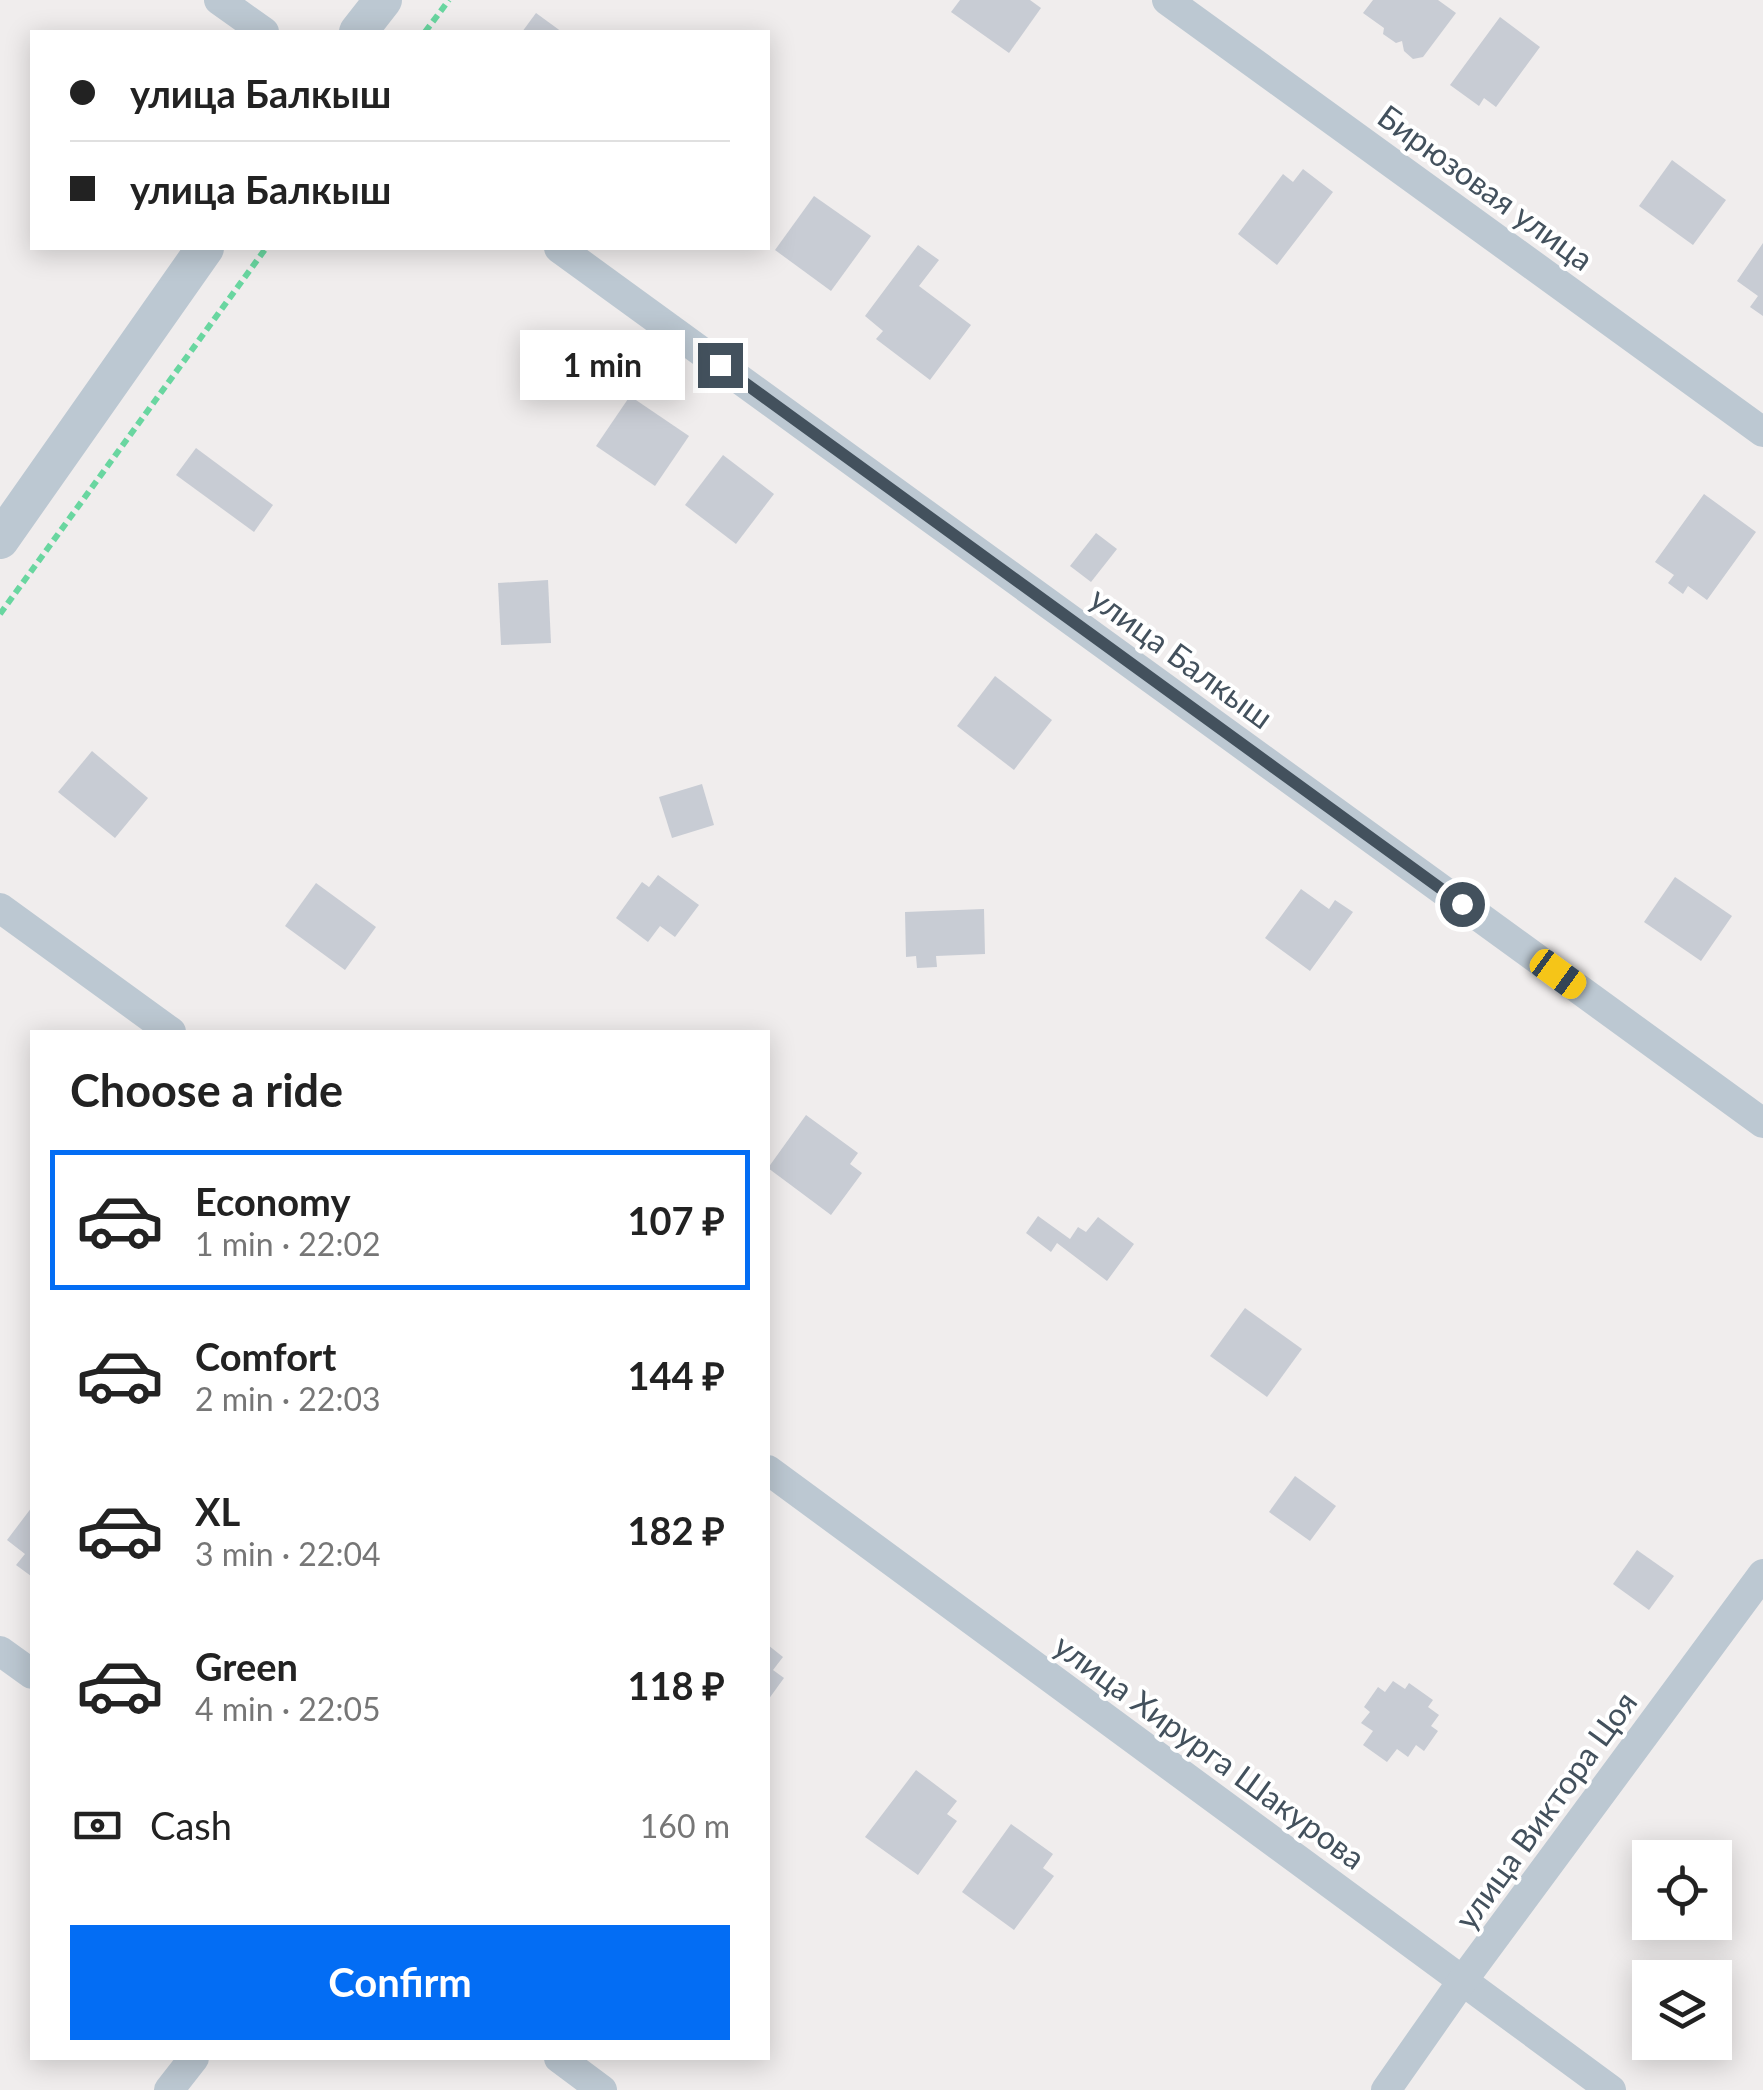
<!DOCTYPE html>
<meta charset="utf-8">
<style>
:root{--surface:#fff;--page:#f6f6f6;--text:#222;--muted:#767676;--line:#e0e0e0;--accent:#036df4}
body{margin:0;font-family:Lato,sans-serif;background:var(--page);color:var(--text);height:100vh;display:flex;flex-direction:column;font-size:38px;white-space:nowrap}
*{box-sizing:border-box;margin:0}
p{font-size:32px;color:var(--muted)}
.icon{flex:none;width:55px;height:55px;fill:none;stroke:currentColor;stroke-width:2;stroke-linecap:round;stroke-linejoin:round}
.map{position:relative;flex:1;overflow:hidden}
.side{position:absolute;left:30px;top:1030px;width:740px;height:1030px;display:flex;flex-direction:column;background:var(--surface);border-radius:0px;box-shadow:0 5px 25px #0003}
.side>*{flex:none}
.banner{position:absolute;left:30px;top:30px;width:740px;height:220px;border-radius:0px;box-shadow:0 5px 25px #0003;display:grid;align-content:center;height:220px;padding:0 40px;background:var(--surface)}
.controls{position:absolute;left:1632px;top:1840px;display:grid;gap:20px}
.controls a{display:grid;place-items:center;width:100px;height:100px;border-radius:0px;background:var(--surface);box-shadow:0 5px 25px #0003;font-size:50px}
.end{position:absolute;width:45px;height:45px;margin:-22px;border:12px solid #43515d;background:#fff;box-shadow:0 0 0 5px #fff}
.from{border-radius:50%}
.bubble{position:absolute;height:70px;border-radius:0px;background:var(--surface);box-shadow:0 5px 25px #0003;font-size:32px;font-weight:700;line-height:70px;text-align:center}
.car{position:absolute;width:30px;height:60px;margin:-30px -15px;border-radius:12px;box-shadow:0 0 8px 2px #0007;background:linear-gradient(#f5c518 24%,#345 0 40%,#f5c518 0 76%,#345 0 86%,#f5c518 0)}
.banner b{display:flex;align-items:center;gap:35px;height:95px;font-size:38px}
.banner b+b{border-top:2px solid var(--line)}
.banner i{width:25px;height:25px;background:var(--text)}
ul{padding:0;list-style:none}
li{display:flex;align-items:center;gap:30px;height:140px;margin:0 20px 15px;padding:0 20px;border:5px solid transparent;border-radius:0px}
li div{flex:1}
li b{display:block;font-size:38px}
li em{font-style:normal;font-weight:700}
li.on{border-color:var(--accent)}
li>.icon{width:90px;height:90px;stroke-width:1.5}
h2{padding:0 40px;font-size:45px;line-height:120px}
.pay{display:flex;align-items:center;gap:25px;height:110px;padding:0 40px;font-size:38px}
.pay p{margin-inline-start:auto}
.primary-button{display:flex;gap:20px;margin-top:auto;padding:20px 40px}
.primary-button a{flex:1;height:115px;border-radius:0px;background:var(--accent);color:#fff;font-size:40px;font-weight:700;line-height:115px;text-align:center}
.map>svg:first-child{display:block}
.building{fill:#c8ccd4}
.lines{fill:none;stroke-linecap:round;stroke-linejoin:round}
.path{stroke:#69d6a0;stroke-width:6;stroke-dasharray:8 5;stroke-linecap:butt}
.minor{stroke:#bcc8d2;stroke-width:30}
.tertiary{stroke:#bcc8d2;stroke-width:38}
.route{stroke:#43515d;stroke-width:12}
.labels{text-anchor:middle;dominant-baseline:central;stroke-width:8;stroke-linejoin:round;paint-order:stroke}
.street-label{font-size:32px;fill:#43515d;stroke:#fff}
</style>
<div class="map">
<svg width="1763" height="2090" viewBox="0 0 1763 2090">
<rect width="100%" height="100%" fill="#f0eded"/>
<g class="building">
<polygon points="960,0 1030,0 1041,8 1009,53 951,12"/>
<polygon points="1373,0 1438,0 1456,13 1423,57 1413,59 1404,51 1402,41 1396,43 1383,34 1384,28 1363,13"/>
<polygon points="536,13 562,32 522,32"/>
<polygon points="1500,17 1540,47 1496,107 1484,98 1479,106 1450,85"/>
<polygon points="1672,160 1726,200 1693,245 1639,206"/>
<polygon points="1303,169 1333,192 1277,265 1238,234 1283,174 1293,182"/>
<polygon points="814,196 871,236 831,291 775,250"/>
<polygon points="1763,243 1763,316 1750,307 1758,296 1737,281"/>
<polygon points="918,245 939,260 919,286 971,325 930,380 876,339 883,331 865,316"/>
<polygon points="630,396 689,436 655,486 596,446"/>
<polygon points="196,448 273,505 254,532 176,475"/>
<polygon points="723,455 774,494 736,544 685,505"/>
<polygon points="1704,494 1756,532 1707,600 1688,586 1683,594 1668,583 1674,575 1655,562"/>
<polygon points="1096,533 1117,549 1091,582 1070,566"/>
<polygon points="548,580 551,643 501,645 498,583"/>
<polygon points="995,676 1052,720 1014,770 957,726"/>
<polygon points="92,751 148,798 115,838 58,792"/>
<polygon points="702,784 714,825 672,838 659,797"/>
<polygon points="658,875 699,905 675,937 660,926 648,942 616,918 642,882 649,887"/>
<polygon points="1675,877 1732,916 1701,961 1644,922"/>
<polygon points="316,883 376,927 345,970 285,926"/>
<polygon points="1301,889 1329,909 1335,900 1353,912 1310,971 1265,938"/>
<polygon points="984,909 985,954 936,956 937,967 917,968 916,956 906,957 905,912"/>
<polygon points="806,1115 858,1153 850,1164 862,1173 831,1215 768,1168"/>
<polygon points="1038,1216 1070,1239 1078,1227 1086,1232 1098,1217 1134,1244 1107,1281 1057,1243 1051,1252 1026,1233"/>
<polygon points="1245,1308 1302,1349 1267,1397 1210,1356"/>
<polygon points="1295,1476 1336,1506 1310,1541 1269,1512"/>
<polygon points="32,1507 32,1574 31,1576 16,1565 25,1554 7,1540"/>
<polygon points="1637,1550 1674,1576 1649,1610 1613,1584"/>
<polygon points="768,1645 783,1657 773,1670 784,1678 768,1700"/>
<polygon points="1393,1681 1405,1689 1409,1683 1433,1700 1428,1707 1439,1715 1431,1726 1438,1731 1424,1751 1416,1745 1408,1757 1397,1749 1387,1762 1363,1745 1373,1731 1361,1723 1370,1712 1364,1707 1378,1687 1385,1692"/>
<polygon points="916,1770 957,1801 947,1814 957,1821 918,1875 865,1837"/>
<polygon points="1011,1824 1053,1854 1043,1868 1054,1876 1014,1930 962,1892"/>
</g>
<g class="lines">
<g class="path">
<polyline points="425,32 449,0"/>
<polyline points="0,614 266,248"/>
</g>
<g class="minor">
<polyline points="219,0 264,32"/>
<polyline points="1167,0 1763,432"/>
<polyline points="559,248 1763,1123"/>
<polyline points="0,908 171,1032"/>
<polyline points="768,1470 1611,2090"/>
<polyline points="0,1651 32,1674"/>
<polyline points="559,2058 602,2090"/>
<polyline points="169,2090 194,2058"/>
<polyline points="1386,2090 1463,1980 1763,1574"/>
</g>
<g class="tertiary">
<polyline points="358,32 383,0"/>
<polyline points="0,540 205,248"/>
</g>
</g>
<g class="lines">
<polyline class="route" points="720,365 1462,904"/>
</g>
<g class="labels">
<g class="street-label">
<text transform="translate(1486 187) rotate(36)">Бирюзовая улица</text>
<text transform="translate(1182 657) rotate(36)">улица Балкыш</text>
<text transform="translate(1210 1751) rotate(36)">улица Хирурга Шакурова</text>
<text transform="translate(1545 1810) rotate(-54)">улица Виктора Цоя</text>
</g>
</g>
</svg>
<div class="controls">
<a><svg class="icon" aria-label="locate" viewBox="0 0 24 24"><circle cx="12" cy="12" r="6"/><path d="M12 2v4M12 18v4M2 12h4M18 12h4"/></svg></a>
<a><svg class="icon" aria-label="layers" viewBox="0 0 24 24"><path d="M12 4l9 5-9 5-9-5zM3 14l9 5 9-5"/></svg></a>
</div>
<i class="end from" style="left:1462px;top:904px"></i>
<i class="end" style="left:720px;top:365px"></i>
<div class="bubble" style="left:520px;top:330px;width:165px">1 min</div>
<i class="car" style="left:1558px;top:974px;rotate:126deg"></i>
<div class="banner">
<b><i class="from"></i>улица Балкыш</b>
<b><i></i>улица Балкыш</b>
</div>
<section class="side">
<h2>Choose a ride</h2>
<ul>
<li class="on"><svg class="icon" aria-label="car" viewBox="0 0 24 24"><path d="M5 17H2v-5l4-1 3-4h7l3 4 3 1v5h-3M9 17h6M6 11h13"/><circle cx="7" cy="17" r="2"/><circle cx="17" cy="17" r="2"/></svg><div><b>Economy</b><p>1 min · 22:02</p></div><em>107 ₽</em></li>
<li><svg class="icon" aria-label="car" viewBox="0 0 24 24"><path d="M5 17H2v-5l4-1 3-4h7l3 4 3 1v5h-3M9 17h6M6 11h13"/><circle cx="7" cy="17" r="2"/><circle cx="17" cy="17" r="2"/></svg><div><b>Comfort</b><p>2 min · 22:03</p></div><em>144 ₽</em></li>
<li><svg class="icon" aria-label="car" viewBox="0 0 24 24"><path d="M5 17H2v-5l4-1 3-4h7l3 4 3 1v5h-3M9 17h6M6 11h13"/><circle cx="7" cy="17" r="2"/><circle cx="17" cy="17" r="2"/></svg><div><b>XL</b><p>3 min · 22:04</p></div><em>182 ₽</em></li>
<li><svg class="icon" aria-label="car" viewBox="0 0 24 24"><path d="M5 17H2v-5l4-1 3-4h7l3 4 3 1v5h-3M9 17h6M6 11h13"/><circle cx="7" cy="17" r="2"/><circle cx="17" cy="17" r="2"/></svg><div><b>Green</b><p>4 min · 22:05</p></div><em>118 ₽</em></li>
</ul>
<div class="pay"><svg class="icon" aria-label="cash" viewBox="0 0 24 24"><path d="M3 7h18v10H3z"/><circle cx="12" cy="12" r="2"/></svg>Cash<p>160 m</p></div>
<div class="primary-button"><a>Confirm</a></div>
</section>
</div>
